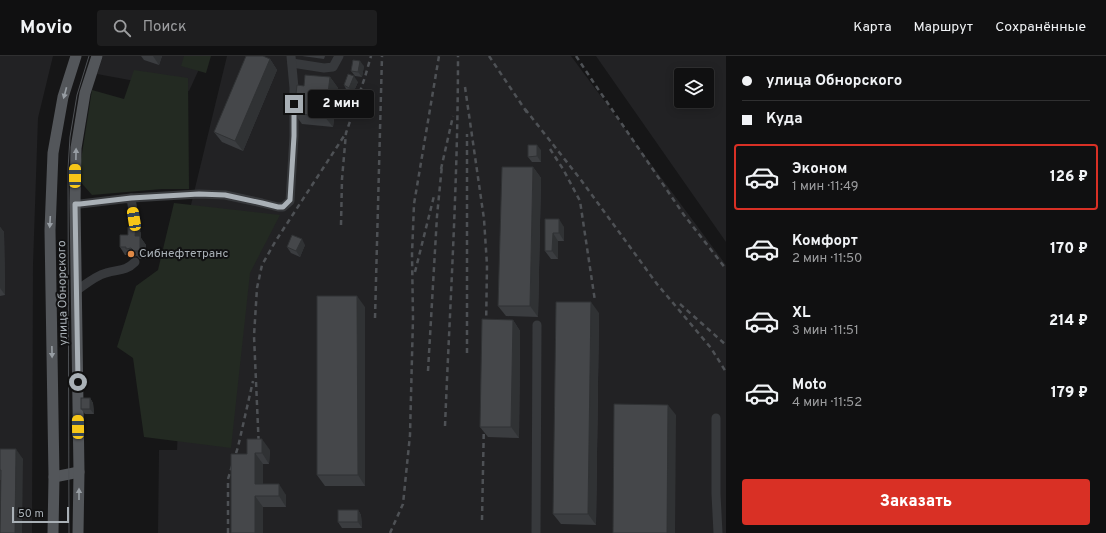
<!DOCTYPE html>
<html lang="ru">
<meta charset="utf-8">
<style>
:root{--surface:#101011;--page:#1e1e1f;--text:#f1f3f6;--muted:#9c9d9f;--line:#303031;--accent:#d93025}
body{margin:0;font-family:Overpass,sans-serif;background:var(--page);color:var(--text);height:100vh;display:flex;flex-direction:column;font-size:15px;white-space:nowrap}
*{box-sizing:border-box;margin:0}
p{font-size:13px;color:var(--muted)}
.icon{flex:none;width:22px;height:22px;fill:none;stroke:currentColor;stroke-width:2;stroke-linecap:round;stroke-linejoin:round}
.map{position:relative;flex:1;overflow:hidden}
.side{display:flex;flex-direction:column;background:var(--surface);width:380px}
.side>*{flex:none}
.guide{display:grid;align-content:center;height:88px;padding:0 16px;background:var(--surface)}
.buttons{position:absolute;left:674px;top:12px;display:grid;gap:8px}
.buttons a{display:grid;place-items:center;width:40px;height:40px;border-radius:4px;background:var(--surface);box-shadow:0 2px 10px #0003,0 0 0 1px var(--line);font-size:20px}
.scale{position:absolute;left:12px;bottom:10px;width:57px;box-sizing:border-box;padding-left:4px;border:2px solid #a9b0b6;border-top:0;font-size:11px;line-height:14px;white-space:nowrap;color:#a9b0b6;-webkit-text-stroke:3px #111112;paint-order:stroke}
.end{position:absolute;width:18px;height:18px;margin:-9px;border:5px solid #a9b0b6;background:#111;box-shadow:0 0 0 2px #111}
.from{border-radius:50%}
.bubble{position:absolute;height:28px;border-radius:4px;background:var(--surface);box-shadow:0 2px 10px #0003,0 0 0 1px var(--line);font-size:13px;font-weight:800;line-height:28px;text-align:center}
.car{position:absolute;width:12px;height:24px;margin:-12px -6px;border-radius:5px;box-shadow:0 0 3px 1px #0007;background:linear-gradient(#f5c518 24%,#345 0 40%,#f5c518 0 76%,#345 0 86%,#f5c518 0)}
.guide b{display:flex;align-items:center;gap:14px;height:38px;font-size:15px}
.guide b+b{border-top:1px solid var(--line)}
.guide i{width:10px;height:10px;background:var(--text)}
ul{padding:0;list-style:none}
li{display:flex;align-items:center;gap:12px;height:66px;margin:0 8px 6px;padding:0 8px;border:2px solid transparent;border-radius:4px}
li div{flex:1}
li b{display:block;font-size:15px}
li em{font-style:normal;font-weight:800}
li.current{border-color:var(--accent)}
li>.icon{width:36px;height:36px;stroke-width:1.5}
.cta{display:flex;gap:8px;margin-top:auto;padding:8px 16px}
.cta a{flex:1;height:46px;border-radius:4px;background:var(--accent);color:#fff;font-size:16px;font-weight:800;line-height:46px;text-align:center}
header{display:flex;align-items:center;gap:24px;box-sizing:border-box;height:56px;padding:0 20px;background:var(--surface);border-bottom:1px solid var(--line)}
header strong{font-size:19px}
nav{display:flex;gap:22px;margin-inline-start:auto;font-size:14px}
.search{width:280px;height:36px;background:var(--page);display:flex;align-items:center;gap:10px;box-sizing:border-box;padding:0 14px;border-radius:4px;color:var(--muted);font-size:15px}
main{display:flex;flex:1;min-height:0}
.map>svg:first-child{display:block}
.built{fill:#222224;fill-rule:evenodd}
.green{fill:#232a22}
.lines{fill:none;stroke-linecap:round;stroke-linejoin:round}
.minor{stroke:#37393c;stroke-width:9}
.major{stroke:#53565a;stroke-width:11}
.tram{stroke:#4e5155;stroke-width:1}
.rail{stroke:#4e5155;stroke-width:2.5;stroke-dasharray:5 4;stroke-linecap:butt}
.wall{fill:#3b3d40}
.shaded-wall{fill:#303234}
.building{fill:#45474a;stroke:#303234}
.oneway{fill:#989ea4}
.route{stroke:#a9b0b6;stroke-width:5}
.poi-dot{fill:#df8946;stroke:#111112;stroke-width:1.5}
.labels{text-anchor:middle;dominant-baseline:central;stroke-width:4;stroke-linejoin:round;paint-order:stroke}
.poi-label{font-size:12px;fill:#a9b0b6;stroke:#111112;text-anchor:start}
.street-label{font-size:12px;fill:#a9b0b6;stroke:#111112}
</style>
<header>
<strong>Movio</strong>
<div class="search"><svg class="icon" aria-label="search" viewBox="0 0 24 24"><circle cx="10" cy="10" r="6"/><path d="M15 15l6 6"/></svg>Поиск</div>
<nav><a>Карта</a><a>Маршрут</a><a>Сохранённые</a></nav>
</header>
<main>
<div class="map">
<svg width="726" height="477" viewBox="0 0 726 477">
<rect width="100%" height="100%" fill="#161617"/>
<g class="built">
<polygon points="0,0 53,0 38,62 33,209 32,477 0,477"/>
<polygon points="103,0 205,0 189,35 97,18"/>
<polygon points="227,0 571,0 726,209 726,477 158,477 159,394 177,394 189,157"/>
<path d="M596,0H726V186ZM681,19H707V45H681Z"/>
</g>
<g class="green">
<polygon points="184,0 211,0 206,17 181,10"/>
<polygon points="134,14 188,22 189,133 162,133 92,139 78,123 92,34 124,43"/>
<polygon points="174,147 280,159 250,217 231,392 144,381 133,302 117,291 136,230 158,214"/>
</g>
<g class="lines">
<g class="minor">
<polyline points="292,7 324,12 333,11 339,0"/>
<polyline points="131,142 199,138 225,139 262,147 278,151 283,151 290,145 294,80 294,32 291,0"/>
<polyline points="75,147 80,148 131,142 136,174"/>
<path d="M76,235C86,228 95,220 106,217C118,213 125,216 135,206"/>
<polyline points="716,362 716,438 718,477"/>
<polyline points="536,477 537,269"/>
</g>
<g class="major">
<polyline points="54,421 79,416"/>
<polyline points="53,477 54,421 50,174 53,97 63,41 76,0"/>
<polyline points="78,477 79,416 75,147 76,92 85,37 97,0"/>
</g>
<polyline class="tram" points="69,477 68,113 70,81 77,39 89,0"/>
<g class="rail">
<polyline points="489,0 528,58"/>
<polyline points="576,0 596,30 684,159 726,213"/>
<polyline points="465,31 484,163 487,209 486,274"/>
<polyline points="525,53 581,124 657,228 711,292 726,316"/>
<polyline points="550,93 563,113 580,145 595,245"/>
<polyline points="441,113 453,60"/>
<polyline points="341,169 342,123 346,77 365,21 371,0"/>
<polyline points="415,216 434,140"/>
<polyline points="680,248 726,289"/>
<polyline points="375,262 382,0"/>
<polyline points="467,297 467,78"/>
<polyline points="428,315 437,160 442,109"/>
<path d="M445,370C450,247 458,123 458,0"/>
<polyline points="259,394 254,280 257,232 262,209 275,186 346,77"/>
<polyline points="482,464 484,364"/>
<polyline points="228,477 228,423 238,391 253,325"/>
<polyline points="390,477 403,448 410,379 413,262 412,198 414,148 439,0"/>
</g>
</g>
<g class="wall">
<polygon points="141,0 162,0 159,9 144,4"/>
<polygon points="302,0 325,0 324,3"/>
<polygon points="270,3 277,14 243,95 222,86 214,76"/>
<polygon points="364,10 362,21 355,20 351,15"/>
<polygon points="330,21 338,32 333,71 302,68 294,57 304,30"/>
<polygon points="358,26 353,37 347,35 344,29"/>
<polygon points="541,94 541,106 532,106 528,101"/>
<polygon points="533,111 541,122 538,261 506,260 498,250"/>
<polygon points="545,163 564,171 564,185 558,185 558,203 551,203 545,195"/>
<polygon points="136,169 141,177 141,182 146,189 146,203 140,203 137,200 132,201 130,199 125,199 120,191 128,179 132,172"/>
<polygon points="0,171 4,176 5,239 0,240"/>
<polygon points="305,189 300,201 291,197 287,191"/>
<polygon points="365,251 365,430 325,430 317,419"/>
<polygon points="599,257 596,469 561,468 553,458"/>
<polygon points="513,264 520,275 519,382 488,381 480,371"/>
<polygon points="90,342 93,347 94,358 85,358 81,353"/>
<polygon points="0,393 23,403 1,424 0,424"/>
<polygon points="270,394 269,408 263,408 263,428 286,439 286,451 263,451 263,477 231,477 247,398"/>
<polygon points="358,454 361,459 362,472 342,472 338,466"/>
</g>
<g class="shaded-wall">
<polygon points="153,0 162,0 159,9"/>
<polygon points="270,3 277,14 243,95 235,85"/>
<polygon points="360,5 364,10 362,21 358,16"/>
<polygon points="354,20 358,26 353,37 349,32"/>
<polygon points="330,21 338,32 333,71 325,61"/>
<polygon points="537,89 541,94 541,106 537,100"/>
<polygon points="533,111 541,122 538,261 530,250"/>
<polygon points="559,163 564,171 564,185 559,177"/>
<polygon points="136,169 141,177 141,182 146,189 146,203 140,195 135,180"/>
<polygon points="0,171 4,176 5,239 0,232"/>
<polygon points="553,177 558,185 558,203 552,195"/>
<polygon points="302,183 305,189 300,201 296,195"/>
<polygon points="357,240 365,251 365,430 358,419"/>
<polygon points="591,246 599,257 596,469 588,458"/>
<polygon points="513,264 520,275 519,382 511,371"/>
<polygon points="90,342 93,347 94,358 90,353"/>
<polygon points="668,349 676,359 675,477 667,477"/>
<polygon points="262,383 270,394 269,408 262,397"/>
<polygon points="16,393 23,403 22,477 15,477"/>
<polygon points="255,397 263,408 263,439 255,428"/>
<polygon points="279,428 286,439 286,451 279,440"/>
<polygon points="255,440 263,451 263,477 255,477"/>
<polygon points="358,454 361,459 362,472 358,466"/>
</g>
<g class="building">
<polygon points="246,0 263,0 270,3 235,85 214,76"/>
<polygon points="353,4 360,5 358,16 351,15"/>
<polygon points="348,18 354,20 349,32 344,29"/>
<polygon points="305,19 330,21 325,61 294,57 297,29 304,30"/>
<polygon points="528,89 537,89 537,100 528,101"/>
<polygon points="502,111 533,111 530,250 498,250"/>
<polygon points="545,163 559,163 559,177 553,177 552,195 545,195"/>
<polygon points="136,169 135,180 140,180 140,195 134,195 131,192 126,193 126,191 120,191 120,179 128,179 128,171 132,172"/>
<polygon points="292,179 302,183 296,195 287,191"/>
<polygon points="317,240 357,240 358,419 317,419"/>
<polygon points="556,246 591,246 588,458 553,458"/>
<polygon points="482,263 513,264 511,371 480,371"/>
<rect x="81" y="342" width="9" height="11"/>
<polygon points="614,348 668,349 667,477 613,477"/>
<polygon points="247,383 262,383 262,397 255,397 255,428 279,428 279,440 255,440 255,477 231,477 231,398 247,398"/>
<polygon points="0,393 16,393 15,477 0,477 1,414 0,414"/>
<rect x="338" y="454" width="20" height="12"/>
</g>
<defs><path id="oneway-solid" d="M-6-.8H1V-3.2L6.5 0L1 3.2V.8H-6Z"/></defs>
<g class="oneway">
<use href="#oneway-solid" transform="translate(65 37) rotate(105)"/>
<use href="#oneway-solid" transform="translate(76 98) rotate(-89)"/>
<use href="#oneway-solid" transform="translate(50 166) rotate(93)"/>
<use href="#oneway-solid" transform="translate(52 296) rotate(89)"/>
<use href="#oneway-solid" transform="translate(79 438) rotate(-90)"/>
</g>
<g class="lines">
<polyline class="route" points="78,326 75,148 80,148 131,142 199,138 225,139 262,147 278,151 283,151 290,144 294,80 294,48"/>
</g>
<circle class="poi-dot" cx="131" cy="198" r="4"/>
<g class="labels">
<g class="poi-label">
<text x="139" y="198">Сибнефтетранс</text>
</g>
<g class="street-label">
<text transform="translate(63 237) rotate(-91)">улица Обнорского</text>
</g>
</g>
</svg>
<div class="buttons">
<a><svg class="icon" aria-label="layers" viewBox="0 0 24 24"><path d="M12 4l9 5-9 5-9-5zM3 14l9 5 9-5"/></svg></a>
</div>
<div class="scale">50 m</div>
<i class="end from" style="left:78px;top:326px"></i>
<i class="end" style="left:294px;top:48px"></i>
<div class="bubble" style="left:308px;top:34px;width:66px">2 мин</div>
<i class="car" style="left:75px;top:120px;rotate:0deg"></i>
<i class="car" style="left:134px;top:163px;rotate:351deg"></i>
<i class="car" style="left:78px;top:371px;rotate:359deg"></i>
</div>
<section class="side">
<div class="guide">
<b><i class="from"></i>улица Обнорского</b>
<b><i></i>Куда</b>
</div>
<ul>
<li class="current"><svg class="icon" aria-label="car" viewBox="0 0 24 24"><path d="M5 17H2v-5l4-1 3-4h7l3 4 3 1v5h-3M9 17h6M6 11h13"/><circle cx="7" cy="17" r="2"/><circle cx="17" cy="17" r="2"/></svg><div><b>Эконом</b><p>1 мин · 11:49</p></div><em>126 ₽</em></li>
<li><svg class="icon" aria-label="car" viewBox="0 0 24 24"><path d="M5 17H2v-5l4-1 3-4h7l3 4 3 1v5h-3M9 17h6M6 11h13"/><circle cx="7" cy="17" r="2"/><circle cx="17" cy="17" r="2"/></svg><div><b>Комфорт</b><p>2 мин · 11:50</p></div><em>170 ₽</em></li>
<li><svg class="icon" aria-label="car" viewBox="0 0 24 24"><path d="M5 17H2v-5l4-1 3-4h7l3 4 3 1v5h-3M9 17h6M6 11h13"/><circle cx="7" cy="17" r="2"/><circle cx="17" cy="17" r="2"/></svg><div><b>XL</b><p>3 мин · 11:51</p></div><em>214 ₽</em></li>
<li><svg class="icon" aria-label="car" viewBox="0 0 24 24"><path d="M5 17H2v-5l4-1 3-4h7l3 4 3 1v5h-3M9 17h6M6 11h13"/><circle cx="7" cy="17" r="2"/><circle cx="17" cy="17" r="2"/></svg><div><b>Moto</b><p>4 мин · 11:52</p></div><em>179 ₽</em></li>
</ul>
<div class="cta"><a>Заказать</a></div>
</section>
</main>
